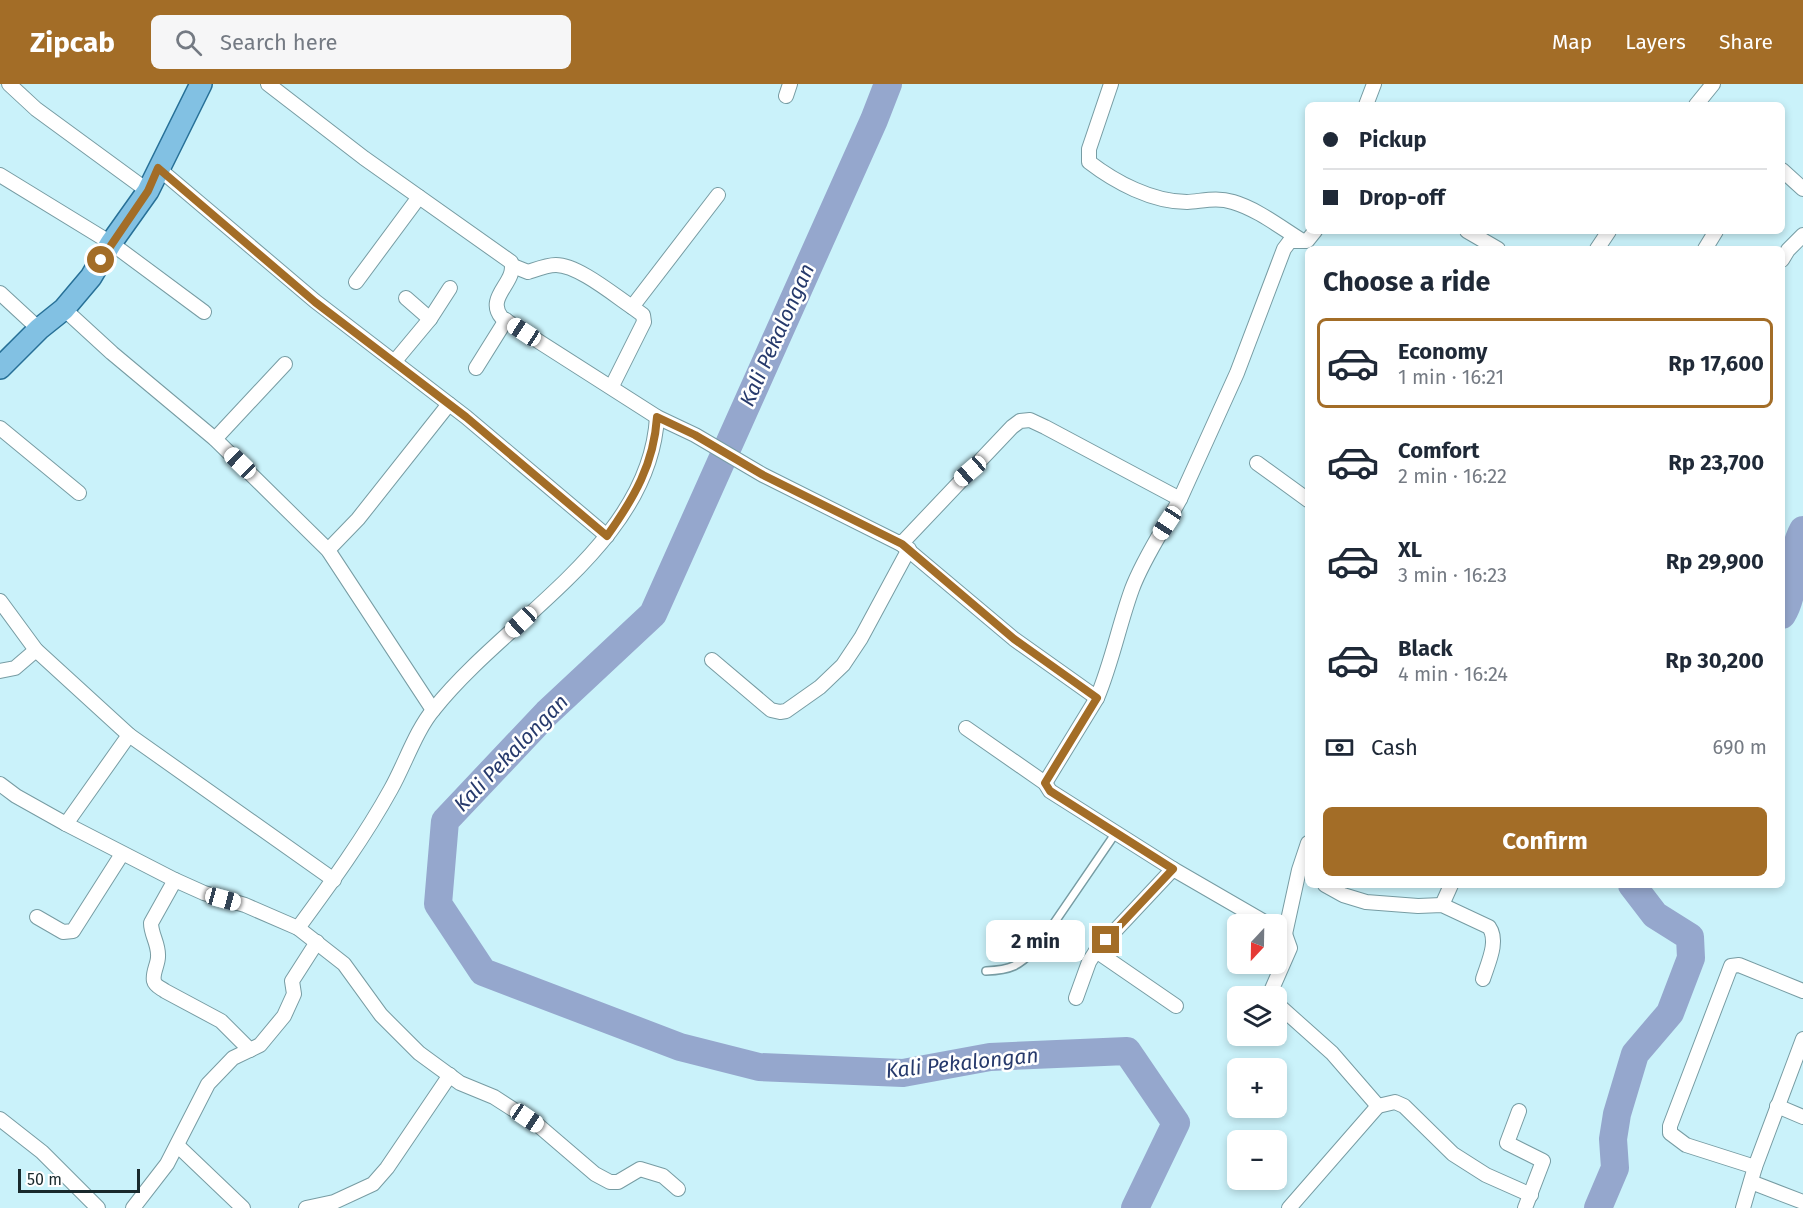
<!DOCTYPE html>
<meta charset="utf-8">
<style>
:root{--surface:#fff;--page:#f6f6f7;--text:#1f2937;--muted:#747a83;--line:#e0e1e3;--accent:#a36d27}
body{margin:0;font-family:"Fira Sans",sans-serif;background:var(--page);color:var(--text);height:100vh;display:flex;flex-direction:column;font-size:22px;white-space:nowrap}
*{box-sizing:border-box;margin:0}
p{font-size:20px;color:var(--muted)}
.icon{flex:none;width:33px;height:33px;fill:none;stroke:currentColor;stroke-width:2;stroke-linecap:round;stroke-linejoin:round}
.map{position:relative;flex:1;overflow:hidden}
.details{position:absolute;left:1305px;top:162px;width:480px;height:642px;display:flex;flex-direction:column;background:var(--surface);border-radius:9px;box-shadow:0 3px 9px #0003}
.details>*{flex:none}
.hud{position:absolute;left:1305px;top:18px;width:480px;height:132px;border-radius:9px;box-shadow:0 3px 9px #0003;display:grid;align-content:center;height:132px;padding:0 18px;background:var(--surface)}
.needle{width:39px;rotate:202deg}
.tools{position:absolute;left:1227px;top:830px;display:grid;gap:12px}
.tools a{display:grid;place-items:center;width:60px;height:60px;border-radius:9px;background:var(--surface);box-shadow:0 3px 9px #0003;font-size:30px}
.scale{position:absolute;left:18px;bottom:15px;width:122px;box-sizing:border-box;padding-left:6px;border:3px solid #19292c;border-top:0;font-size:16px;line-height:21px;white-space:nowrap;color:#19292c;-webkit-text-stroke:4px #fff;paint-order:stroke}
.end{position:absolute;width:27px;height:27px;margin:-14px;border:8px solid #a36d27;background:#fff;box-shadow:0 0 0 3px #fff}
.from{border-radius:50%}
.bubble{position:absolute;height:42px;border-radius:9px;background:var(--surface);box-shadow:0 3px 9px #0003;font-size:20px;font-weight:700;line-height:42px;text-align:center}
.car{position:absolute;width:18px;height:36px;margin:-18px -9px;border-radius:8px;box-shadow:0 0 4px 2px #0007;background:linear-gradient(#fff 24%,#345 0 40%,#fff 0 76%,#345 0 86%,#fff 0)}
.hud b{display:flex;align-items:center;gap:21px;height:57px;font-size:22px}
.hud b+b{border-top:2px solid var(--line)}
.hud i{width:15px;height:15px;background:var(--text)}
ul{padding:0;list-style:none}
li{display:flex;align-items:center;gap:18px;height:90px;margin:0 12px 9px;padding:0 6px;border:3px solid transparent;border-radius:9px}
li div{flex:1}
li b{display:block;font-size:22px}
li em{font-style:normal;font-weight:700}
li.on{border-color:var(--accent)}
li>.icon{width:54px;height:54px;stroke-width:1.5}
h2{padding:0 18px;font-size:27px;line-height:72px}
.pay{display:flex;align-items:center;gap:15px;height:66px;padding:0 18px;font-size:22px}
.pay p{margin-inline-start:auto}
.cta{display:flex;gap:12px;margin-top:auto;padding:12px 18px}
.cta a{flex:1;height:69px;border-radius:9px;background:var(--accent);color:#fff;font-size:24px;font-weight:700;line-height:69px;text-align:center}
header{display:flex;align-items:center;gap:36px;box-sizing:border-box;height:84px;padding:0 30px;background:var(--accent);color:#fff}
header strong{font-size:28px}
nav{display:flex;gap:33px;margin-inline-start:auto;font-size:21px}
.search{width:420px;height:54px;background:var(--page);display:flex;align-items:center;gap:15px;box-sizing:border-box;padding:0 21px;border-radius:9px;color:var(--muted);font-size:22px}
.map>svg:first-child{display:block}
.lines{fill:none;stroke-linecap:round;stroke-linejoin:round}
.river{stroke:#95a7cd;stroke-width:28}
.lane-casing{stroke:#779ca3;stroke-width:10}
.street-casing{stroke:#779ca3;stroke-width:16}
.primary-casing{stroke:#277097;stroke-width:24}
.lane{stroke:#fff;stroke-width:7}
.street{stroke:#fff;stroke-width:14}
.primary{stroke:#82c1e3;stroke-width:21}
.route{stroke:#a36d27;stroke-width:8}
.labels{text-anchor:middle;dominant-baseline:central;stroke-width:5;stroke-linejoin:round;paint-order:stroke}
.water-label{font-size:21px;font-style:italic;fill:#273a6c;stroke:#fff}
</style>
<header>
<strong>Zipcab</strong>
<div class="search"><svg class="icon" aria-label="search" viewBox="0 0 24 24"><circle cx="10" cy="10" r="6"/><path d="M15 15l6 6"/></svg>Search here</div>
<nav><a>Map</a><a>Layers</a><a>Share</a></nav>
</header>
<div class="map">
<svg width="1803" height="1124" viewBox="0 0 1803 1124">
<rect width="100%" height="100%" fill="#caf2fa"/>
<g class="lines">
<g class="river">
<polyline points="888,0 874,36 653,530 547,629 445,737 438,820 483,888 680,963 759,983 903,989 990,973 1127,967 1176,1039 1135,1124"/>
<path d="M1782,531C1798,505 1789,471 1803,446"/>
<polyline points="1598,1124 1615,1084 1613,1055 1617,1030 1635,970 1670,929 1691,874 1690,853 1655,831 1632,801"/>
</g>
<g class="lane-casing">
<path id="lane" d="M986,887C1012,886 1018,882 1037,864L1115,750"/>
</g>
<g class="street-casing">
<g id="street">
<polyline points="9,0 36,25 148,107"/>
<path d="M268,0L364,74L511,178C518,198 484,213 502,234L657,333L695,351L763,391L901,460L1012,343L1020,337L1030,336L1045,343L1180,415L1237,289L1284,165L1290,157H1307L1315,147"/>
<path d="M1111,0L1089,65V78C1115,98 1152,118 1187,118C1203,117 1217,113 1233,118C1257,125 1280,143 1301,156"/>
<polyline points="786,12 790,0"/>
<polyline points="1366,21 1374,0"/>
<polyline points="1696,21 1713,0"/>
<polyline points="158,84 315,217 466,333 607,452"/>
<polyline points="1782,86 1803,105"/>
<polyline points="0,91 111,159 204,228"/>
<polyline points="1467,147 1498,165"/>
<polyline points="1597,165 1609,147"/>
<polyline points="1705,165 1716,147"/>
<polyline points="1782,176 1788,166 1803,151"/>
<path d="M513,182L528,188C537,185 547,181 556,181C578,181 614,211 632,223"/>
<polyline points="356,198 419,113"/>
<polyline points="0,209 39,245"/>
<polyline points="406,214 430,235"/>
<polyline points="64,225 112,269 215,355 328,466 433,626"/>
<polyline points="395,277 430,235 450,204"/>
<polyline points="476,284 506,236"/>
<polyline points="612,302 644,238 643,231 632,223 718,111"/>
<polyline points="0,344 79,409"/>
<polyline points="215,355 285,280"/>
<polyline points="1257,379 1308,416"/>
<path d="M901,460L1014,555L1097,614C1112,578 1119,541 1132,505C1144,473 1164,445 1180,415"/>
<polyline points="328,466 358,435 449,320"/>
<polyline points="0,517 36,566 129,651 66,740"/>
<polyline points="712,576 771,626 780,628 786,627 820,603 843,581 861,554 909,465"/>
<polyline points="0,587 15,584 36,566"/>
<polyline points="966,644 1045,699 1050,707 1173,785"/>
<polyline points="129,651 334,796"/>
<polyline points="1045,699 1097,614"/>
<polyline points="0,700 16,712 66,740 175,796 204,809 245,821 298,844 344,880 381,931 419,969 460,999 494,1013 539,1042 595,1090 610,1098 618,1098 640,1085 663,1092 678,1105"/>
<path d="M175,796L151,839C151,851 159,860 158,873C158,880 152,890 154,897C155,902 161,904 165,907L221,937L250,966"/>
<path d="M1325,801L1343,811L1366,818L1418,822L1442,821L1489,843C1499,857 1488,879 1483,895"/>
<polyline points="1442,821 1451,801"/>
<polyline points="37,833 63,848 73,847 122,770"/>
<path d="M298,844C331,799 364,754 391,705C405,680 416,646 434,625C506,534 650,460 657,333"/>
<polyline points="1285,850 1299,786 1308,759"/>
<polyline points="1096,867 1176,922"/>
<polyline points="1272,912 1272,905 1290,864 1285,850 1278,846"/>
<polyline points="1076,914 1089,878 1096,867 1173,785 1268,840"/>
<polyline points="1276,919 1332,969 1378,1022 1289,1124"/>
<polyline points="1378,1022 1395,1018 1404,1022 1453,1070 1486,1091 1531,1111"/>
<polyline points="1777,1022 1803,1033"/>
<polyline points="1519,1027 1507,1059 1543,1077 1525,1124"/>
<polyline points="0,1035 42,1068 98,1124"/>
<polyline points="178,1062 243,1124"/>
<polyline points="1755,1083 1686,1061 1670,1049 1670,1042 1731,882 1739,881 1803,907"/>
<polyline points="1751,1098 1803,1118"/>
<polyline points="133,1124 167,1080 208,1000 233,974 260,961 284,932 294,910 292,897 317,858"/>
<polyline points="306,1124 334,1118 373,1100 387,1084 450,991"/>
<polyline points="1743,1124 1755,1083 1803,955"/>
</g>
</g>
<g class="primary-casing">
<polyline id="primary" points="0,284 39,245 64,225 91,193 111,159 148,107 201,0"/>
</g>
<use href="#lane" class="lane"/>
<use href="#street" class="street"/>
<use href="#primary" class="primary"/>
</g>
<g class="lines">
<path class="route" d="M101,176L148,107L158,84L315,218L466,333L607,452C634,414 654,380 657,333L695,351L763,391L902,460L1014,555L1097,614L1045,699L1050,707L1173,785L1106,856"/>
</g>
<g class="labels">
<g class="water-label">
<text transform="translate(777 251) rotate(-66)">Kali Pekalongan</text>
<text transform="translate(511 669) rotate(-46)">Kali Pekalongan</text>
<text transform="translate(962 979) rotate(-6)">Kali Pekalongan</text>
</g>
</g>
</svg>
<div class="tools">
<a><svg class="needle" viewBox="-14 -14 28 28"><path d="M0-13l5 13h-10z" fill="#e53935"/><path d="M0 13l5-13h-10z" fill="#747a83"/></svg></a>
<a><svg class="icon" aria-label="layers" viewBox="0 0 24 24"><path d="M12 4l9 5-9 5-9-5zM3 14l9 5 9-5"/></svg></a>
<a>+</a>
<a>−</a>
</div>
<div class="scale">50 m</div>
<i class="end from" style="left:101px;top:176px"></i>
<i class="end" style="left:1106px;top:856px"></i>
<div class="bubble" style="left:986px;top:836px;width:99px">2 min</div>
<i class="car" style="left:524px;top:248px;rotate:303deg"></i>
<i class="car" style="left:240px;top:379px;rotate:314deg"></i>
<i class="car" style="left:970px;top:387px;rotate:229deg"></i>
<i class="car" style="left:1167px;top:439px;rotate:213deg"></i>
<i class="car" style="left:521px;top:538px;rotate:227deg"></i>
<i class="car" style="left:223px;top:815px;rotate:105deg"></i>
<i class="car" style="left:527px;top:1034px;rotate:124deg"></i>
<div class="hud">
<b><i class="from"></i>Pickup</b>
<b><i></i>Drop-off</b>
</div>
<section class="details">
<h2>Choose a ride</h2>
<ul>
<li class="on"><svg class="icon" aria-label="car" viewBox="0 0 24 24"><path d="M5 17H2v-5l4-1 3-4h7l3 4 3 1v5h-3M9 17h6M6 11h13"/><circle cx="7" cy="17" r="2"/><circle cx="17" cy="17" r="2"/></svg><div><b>Economy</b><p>1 min · 16:21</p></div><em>Rp 17,600</em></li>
<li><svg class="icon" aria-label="car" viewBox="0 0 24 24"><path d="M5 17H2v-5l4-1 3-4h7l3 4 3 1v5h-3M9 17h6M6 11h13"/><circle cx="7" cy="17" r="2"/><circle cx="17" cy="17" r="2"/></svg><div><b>Comfort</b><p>2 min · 16:22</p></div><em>Rp 23,700</em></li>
<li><svg class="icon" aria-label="car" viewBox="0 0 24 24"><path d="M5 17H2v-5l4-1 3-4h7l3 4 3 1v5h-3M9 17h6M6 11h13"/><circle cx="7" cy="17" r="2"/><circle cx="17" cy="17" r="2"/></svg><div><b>XL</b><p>3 min · 16:23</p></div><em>Rp 29,900</em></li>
<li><svg class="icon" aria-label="car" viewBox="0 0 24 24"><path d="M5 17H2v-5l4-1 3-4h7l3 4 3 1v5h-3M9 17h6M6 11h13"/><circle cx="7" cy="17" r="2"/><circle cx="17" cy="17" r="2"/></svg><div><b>Black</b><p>4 min · 16:24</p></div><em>Rp 30,200</em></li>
</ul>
<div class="pay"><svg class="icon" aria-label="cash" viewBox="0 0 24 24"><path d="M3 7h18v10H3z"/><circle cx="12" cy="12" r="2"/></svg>Cash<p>690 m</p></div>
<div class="cta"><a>Confirm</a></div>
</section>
</div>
